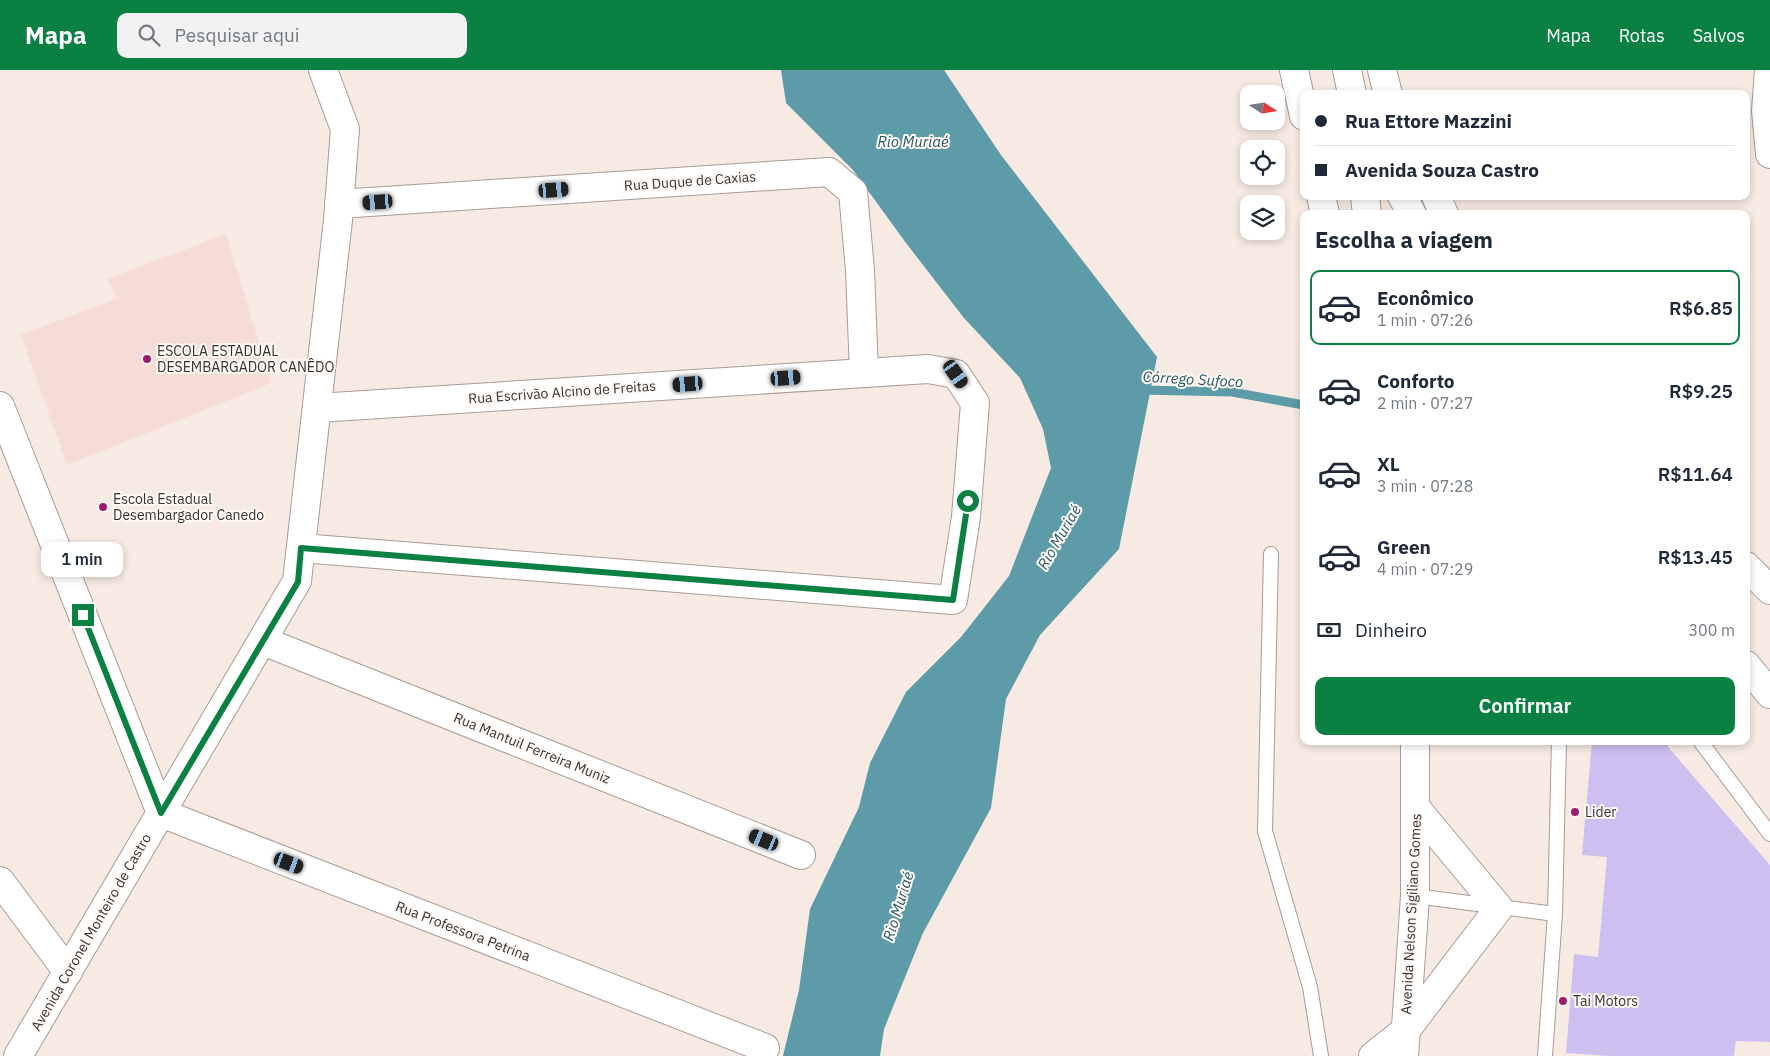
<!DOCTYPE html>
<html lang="pt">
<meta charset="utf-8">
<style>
:root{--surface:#fff;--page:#f2f2f3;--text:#1f2937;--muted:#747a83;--line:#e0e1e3;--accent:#0b8043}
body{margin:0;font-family:"IBM Plex Sans",sans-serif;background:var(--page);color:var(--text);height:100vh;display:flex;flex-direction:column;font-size:19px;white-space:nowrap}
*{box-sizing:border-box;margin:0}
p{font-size:16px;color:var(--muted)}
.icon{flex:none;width:28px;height:28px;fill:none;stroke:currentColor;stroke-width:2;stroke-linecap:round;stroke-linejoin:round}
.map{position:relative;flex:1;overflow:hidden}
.sheet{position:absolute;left:1300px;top:140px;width:450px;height:535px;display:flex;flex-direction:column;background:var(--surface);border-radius:10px;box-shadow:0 2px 8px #0003}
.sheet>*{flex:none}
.guide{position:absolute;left:1300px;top:20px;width:450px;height:110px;border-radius:10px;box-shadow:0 2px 8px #0003;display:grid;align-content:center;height:110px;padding:0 15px;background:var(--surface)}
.needle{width:32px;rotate:102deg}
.controls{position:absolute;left:1240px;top:15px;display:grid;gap:10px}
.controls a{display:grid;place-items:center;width:45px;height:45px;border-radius:10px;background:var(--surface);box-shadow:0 2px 8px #0003;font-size:25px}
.end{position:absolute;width:22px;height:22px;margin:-11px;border:6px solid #0b8043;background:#fff;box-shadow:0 0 0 2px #fff}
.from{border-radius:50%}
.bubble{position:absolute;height:35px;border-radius:10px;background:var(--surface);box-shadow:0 2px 8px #0003;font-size:16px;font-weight:600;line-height:35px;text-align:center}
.car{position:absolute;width:15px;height:30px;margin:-15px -8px;border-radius:6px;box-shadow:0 0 4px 1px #0007;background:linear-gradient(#222 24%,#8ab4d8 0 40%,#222 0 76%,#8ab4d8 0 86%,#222 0)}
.guide b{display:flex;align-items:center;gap:18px;height:48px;font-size:19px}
.guide b+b{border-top:1px solid var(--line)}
.guide i{width:12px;height:12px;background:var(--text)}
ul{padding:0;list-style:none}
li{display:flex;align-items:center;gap:15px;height:75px;margin:0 10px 8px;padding:0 5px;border:2px solid transparent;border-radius:10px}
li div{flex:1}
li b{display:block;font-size:19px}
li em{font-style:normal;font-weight:600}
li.on{border-color:var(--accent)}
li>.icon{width:45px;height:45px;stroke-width:1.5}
h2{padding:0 15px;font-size:22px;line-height:60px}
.pay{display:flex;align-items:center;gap:12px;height:55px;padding:0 15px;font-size:19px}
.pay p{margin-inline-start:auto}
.cta{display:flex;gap:10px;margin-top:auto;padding:10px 15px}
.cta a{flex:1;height:58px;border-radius:10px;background:var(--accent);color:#fff;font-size:20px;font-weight:600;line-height:58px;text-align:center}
header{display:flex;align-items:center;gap:30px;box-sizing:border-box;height:70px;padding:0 25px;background:var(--accent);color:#fff}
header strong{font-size:24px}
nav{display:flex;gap:28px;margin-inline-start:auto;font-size:18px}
.search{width:350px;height:45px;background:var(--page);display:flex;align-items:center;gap:12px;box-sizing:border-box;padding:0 18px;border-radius:10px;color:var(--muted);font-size:19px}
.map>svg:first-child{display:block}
.education{fill:#f6dcd6}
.water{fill:#5d9ba8}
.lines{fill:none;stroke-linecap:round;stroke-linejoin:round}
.stream{stroke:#5d9ba8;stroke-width:9}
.building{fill:#cdc0f0}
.lane-casing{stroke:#a89c94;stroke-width:16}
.street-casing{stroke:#a89c94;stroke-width:30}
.secondary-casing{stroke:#a89c94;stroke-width:30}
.highway-casing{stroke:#a89c94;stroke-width:30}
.lane{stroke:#fff;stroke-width:14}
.street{stroke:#fff;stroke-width:28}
.secondary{stroke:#fff;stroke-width:28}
.highway{stroke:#fff;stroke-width:28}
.route{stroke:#0b8043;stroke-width:6}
.poi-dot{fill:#9d1b6e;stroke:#fef9f5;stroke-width:2}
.labels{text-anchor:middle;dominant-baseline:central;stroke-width:4;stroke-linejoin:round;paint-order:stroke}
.street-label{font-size:14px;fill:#38332f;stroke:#fef9f5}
.poi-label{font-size:14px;fill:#38332f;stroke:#fef9f5;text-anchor:start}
.water-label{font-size:15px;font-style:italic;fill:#245964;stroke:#fef9f5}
</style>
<header>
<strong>Mapa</strong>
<div class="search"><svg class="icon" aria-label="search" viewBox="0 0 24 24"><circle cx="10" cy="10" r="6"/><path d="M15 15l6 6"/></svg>Pesquisar aqui</div>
<nav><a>Mapa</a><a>Rotas</a><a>Salvos</a></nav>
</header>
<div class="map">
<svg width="1770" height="986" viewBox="0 0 1770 986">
<rect width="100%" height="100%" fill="#f7eae2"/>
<polygon class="education" points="226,164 271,313 67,395 21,265 118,228 107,209"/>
<polygon class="water" points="781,0 944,0 1001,85 1157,287 1119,479 1040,565 1006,629 991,738 923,863 884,959 880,986 783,986 799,920 810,839 859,737 870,693 906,622 961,567 1009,506 1051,398 1043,359 1020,308 964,248 906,173 853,100 786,33"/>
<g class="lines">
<polyline class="stream" points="1140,320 1232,322 1304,335"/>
</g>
<polygon class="building" points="1592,671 1668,671 1668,677 1770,795 1770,972 1736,971 1734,986 1610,986 1566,983 1574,884 1598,887 1607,787 1582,785"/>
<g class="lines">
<g class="lane-casing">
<g id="lane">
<polyline points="1271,484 1265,761 1310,917 1321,986"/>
<polyline points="1700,671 1770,764"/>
<polyline points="1415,826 1555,844"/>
<polyline points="1545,986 1555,844 1559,671"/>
</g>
</g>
<g class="street-casing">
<g id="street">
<polyline points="1769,0 1766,41 1770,84"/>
<polyline points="339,134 829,102 853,122 860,200 864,303"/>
<polyline points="0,336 161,743 765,978"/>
<polyline points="301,478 953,530 966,447 975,333 956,304 928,299 317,338"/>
<polyline points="1746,496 1770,520"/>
<polyline points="263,571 801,785"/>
<polyline points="0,811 68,902"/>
<polyline points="1373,986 1406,960"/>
</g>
</g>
<g class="secondary-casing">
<g id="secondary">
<polyline points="1294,0 1304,46"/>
<polyline points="1382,0 1388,24"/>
<polyline points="1321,126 1325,144"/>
<polyline points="1436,126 1444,144"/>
<polyline points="18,986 297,511 338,150 345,59 323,0"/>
</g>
</g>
<g class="highway-casing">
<g id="highway">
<polyline points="1347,0 1352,24"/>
<polyline points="1365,126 1367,144"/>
<polyline points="1402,126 1412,144"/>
<polyline points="1746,595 1770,624"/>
<polyline points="1406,960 1499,838 1416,738"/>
<polyline points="1404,986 1415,826 1415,671"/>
</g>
</g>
<use href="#lane" class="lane"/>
<use href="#street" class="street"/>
<use href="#secondary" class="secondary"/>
<use href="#highway" class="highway"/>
</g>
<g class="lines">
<polyline class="route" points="83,545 161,743 298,512 301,478 953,530 968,431"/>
</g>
<g class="poi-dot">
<circle cx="147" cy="289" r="5"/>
<circle cx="103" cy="437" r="5"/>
<circle cx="1575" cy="742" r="5"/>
<circle cx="1563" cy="931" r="5"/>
</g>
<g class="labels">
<g class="street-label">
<text transform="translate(690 111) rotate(-4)">Rua Duque de Caxias</text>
<text transform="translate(562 322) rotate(-4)">Rua Escrivão Alcino de Freitas</text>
<text transform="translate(532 678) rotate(22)">Rua Mantuil Ferreira Muniz</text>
<text transform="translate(1411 844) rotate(-87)">Avenida Nelson Sigiliano Gomes</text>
<text transform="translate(463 861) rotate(21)">Rua Professora Petrina</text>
<text transform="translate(91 862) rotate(-60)">Avenida Coronel Monteiro de Castro</text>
</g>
<g class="poi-label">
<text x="157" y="281">ESCOLA ESTADUAL<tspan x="157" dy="16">DESEMBARGADOR CANÊDO</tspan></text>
<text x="113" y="429">Escola Estadual<tspan x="113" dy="16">Desembargador Canedo</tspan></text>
<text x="1585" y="742">Lider</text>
<text x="1573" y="931">Tai Motors</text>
</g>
<g class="water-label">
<text x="913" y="71">Rio Muriaé</text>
<text transform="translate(1193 309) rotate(3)">Córrego Sufoco</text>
<text transform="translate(1059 467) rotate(-60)">Rio Muriaé</text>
<text transform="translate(898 836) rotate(-73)">Rio Muriaé</text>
</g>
</g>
</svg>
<div class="controls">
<a><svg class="needle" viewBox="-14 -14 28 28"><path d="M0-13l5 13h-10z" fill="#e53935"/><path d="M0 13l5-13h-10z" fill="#747a83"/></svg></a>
<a><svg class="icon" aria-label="locate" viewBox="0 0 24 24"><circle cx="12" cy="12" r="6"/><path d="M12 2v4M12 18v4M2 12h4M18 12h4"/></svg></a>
<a><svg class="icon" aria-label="layers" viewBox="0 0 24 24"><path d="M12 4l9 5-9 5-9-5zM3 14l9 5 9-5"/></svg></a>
</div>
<i class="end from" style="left:968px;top:431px"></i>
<i class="end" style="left:83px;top:545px"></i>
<div class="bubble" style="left:41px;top:472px;width:82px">1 min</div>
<i class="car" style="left:554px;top:120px;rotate:86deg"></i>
<i class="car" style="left:378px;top:132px;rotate:266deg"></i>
<i class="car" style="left:956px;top:304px;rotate:145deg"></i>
<i class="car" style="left:786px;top:308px;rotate:86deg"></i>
<i class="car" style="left:688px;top:314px;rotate:266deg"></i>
<i class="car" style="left:764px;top:770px;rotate:292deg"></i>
<i class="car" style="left:289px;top:793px;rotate:111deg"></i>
<div class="guide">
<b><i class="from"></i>Rua Ettore Mazzini</b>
<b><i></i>Avenida Souza Castro</b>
</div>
<section class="sheet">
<h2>Escolha a viagem</h2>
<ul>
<li class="on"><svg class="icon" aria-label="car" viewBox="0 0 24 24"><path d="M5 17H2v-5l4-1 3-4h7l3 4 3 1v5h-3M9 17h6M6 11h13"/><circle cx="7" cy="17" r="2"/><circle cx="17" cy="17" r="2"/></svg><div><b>Econômico</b><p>1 min · 07:26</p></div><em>R$6.85</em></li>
<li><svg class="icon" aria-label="car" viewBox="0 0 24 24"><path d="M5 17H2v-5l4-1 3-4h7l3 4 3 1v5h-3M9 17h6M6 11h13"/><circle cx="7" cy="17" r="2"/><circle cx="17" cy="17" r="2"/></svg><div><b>Conforto</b><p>2 min · 07:27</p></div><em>R$9.25</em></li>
<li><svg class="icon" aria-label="car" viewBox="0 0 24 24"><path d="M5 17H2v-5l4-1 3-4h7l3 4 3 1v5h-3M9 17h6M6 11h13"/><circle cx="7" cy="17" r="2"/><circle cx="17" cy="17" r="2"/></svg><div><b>XL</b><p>3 min · 07:28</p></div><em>R$11.64</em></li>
<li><svg class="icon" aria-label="car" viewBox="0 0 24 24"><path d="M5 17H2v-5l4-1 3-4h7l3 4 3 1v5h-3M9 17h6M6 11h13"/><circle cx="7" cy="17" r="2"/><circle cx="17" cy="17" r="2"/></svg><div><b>Green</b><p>4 min · 07:29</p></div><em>R$13.45</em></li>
</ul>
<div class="pay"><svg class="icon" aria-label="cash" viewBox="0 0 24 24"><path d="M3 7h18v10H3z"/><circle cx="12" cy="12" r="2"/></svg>Dinheiro<p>300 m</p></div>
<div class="cta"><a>Confirmar</a></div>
</section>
</div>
